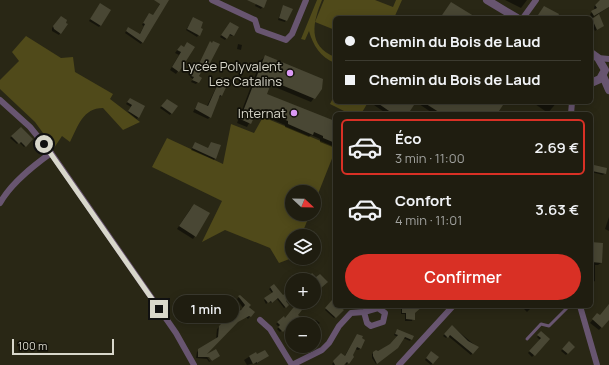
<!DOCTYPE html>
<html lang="fr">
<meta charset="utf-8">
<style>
:root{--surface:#1f1d10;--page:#272619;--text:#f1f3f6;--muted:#a1a29f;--line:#3c3b30;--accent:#d93025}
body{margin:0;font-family:Manrope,sans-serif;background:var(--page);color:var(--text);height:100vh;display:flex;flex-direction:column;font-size:15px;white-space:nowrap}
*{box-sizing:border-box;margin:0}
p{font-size:13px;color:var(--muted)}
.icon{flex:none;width:22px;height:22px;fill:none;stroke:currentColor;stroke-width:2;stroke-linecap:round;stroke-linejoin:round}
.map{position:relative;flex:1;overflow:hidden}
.sheet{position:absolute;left:333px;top:112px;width:260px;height:196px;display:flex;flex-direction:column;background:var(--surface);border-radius:6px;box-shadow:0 2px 10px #0003,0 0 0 1px var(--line)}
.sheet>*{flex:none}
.top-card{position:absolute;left:333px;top:16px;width:260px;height:88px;border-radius:6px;box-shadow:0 2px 10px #0003,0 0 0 1px var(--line);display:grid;align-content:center;height:88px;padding:0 12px;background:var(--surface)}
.needle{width:26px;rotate:112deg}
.controls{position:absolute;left:285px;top:185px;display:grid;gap:8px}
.controls a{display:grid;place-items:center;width:36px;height:36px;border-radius:50%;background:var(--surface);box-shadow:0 2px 10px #0003,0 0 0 1px var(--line);font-size:20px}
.scale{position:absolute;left:12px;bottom:10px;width:102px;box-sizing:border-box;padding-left:4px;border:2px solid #d8d7cb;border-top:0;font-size:11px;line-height:14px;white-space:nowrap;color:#d8d7cb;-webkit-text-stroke:3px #111008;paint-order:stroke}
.end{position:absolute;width:18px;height:18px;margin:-9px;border:5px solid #d8d7cb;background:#111;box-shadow:0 0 0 2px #111}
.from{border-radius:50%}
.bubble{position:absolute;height:28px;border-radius:14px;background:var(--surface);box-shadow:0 2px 10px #0003,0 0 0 1px var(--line);font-size:13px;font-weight:600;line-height:28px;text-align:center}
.top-card b{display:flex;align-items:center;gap:14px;height:38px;font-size:15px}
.top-card b+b{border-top:1px solid var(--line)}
.top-card i{width:10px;height:10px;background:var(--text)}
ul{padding:7px 0 0;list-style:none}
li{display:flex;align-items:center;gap:12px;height:56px;margin:0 8px 6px;padding:0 4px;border:2px solid transparent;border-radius:6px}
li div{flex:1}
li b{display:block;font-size:15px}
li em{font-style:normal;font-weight:600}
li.selected{border-color:var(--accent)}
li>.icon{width:36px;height:36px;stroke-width:1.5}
.primary-button{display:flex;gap:8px;margin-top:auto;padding:8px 12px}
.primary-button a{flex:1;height:46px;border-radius:24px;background:var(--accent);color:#fff;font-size:16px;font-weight:600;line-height:46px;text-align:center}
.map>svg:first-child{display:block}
.green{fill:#504a1a}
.shadow{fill:#0007}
.building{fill:#494734}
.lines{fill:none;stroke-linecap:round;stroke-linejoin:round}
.service{stroke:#685570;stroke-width:3}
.minor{stroke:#685570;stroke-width:6}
.tertiary{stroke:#685570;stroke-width:8}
.route{stroke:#d8d7cb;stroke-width:5}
.poi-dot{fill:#db99f5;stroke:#111008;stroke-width:1.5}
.labels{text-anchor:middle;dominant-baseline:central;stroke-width:3.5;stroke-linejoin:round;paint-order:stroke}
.poi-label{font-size:13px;fill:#d8d7cb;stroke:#111008;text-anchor:end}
</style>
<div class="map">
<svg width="609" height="365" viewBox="0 0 609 365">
<rect width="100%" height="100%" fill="#292715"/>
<g class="green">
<path d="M317,0H322C313,22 307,46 335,57V63C320,57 313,45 309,31L305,40L301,39Z"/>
<polygon points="324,0 375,0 393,7 396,0 402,0 394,18 335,18 335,30 315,22"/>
<path d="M26,36L61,58L73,57L75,72L113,94L110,99L140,122L123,130L103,108C83,108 78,126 70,142L62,136L54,148L35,122L0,89V80L19,61L12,52Z"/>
<polygon points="335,94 335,102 364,102 367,104 361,114 350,114 330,104"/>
<polygon points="263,117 335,147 333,156 314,204 314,192 292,192 292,214 310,214 301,236 292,236 292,258 279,263 270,248 225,230 202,242 222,201 152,167 167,138 223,164 231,124 254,133"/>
</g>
<g class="shadow">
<polygon points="162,0 167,0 141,44 125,33 127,30 139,35 144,26 142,25 148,15 149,14 153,16"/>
<polygon points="258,0 266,0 261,9 255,6"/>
<polygon points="505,0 527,0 521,8"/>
<polygon points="602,0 609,0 609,7 592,18 590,14 595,10 594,8 595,5"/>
<polygon points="99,6 101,25 99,27 89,21"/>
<polygon points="283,6 291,9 285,22 278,20"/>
<polygon points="544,7 556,18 538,17"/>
<polygon points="61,18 66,24 59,35 52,31 52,28"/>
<polygon points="593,19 602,26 595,31 591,23"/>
<polygon points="192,20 202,30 197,37 186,30"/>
<polygon points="229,25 233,35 232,36 229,35 225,40 220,37"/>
<polygon points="210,43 208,67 206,68 203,67 198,77 201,78 196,84 191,82 193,79 190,77 194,70 197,69"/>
<polygon points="187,44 178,71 176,74 170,70 179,55 175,53 178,49 183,48"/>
<polygon points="238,44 242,45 241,50 237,49"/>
<polygon points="265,57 314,98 311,102 270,85 266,95 335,122 335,148 320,142 320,139 311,135 309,137 285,127 285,125 255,112 247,127 237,123 261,60"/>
<polygon points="221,78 227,84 221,96 218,98 210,117 208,119 193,112 198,103 207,106"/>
<polygon points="130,99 138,117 137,119 128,112 131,107 126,104"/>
<polygon points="165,102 176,106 170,115 160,108"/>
<polygon points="374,102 415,102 407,114 387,114 374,105"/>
<polygon points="416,102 504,102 496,114 434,114"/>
<polygon points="532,102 557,102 548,113"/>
<polygon points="16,132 32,139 24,147 19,142 17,144 10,138"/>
<polygon points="195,143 208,149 215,158 214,160 191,150"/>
<polygon points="594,166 605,173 603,175 591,172"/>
<polygon points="191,208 195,236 193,239 177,229"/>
<polygon points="609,217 609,231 605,229"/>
<polygon points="591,243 601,263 598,265 595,265 595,281 591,283"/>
<polygon points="312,275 327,282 318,290 314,286 313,279 307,280"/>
<polygon points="274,285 285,301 287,306 284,308 277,299 271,303 269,301 266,304 264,300 273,294 269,289"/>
<polygon points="240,296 254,312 248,319 246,317 235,323 205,354 210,361 217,358 209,362 207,359 196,358 197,352 199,350 216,339 217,329 230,317 243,308 237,299"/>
<polygon points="335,298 335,306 340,306 342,310 334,318 325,310"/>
<polygon points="609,305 609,319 599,330 590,323 595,317 600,316"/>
<polygon points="401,306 421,306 414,313 412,321 405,321 405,314 401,314"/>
<polygon points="521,306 533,306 527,312"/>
<polygon points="296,316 298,324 292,325 290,323 280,332 277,329 279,327 276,324 284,317 285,319"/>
<polygon points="316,320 320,323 317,325 320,328 314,334 314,324 313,324"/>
<polygon points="452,326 477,347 471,355 448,336 446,338 443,336"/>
<polygon points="397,330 411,339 410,341 403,338 395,349 376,364 372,358 372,354 391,345 398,337 394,335"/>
<polygon points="541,332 549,339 532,357 528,353 540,340 537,337"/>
<polygon points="357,335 364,340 360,349 358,350 355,349 351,356 353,357 346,365 345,363 343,365 333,365 332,364 342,354 344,357"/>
<polygon points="569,342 574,347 566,355 561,351"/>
<polygon points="431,352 438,357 431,365 425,360"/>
<polygon points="255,353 257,356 268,356 256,364 255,363 247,365 244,360"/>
</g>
<g class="building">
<polygon points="154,0 169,0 143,43 126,31 128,27 140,34 145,24 143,23 149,13 153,15 160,4"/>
<polygon points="247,0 267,0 264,8"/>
<polygon points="600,0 609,0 609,7 594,16 591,11 597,8 595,5"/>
<polygon points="451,2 477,18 440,18"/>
<polygon points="100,3 111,10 101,26 90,19"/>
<polygon points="283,5 293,9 287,21 279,18"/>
<polygon points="544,6 559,14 557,18 544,18 538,15"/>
<polygon points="599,14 604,26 597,30 592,19"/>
<polygon points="61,16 67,20 66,23 68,24 61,34 54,29 53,26"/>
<polygon points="193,17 203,22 201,28 203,29 200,36 187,29"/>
<polygon points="230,22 239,27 234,36 230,34 227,39 221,35"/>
<polygon points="210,41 212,43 213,41 220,44 208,67 205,65 199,76 202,78 199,83 192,80 194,77 191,76 195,67 197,68"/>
<polygon points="187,42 195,47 179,72 172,67 181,52 177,50 181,45 184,47"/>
<polygon points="265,55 323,79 322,89 315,99 272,81 267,94 335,121 335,143 323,138 323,136 314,132 313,135 288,124 288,121 258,109 251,124 240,119"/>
<polygon points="221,77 227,80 226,82 228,83 222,96 220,95 211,118 195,109 198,102 208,106"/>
<polygon points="130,98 145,106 139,118 128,111 132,105 127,102"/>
<polygon points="167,99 178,106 172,114 161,106"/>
<polygon points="376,102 416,102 408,114 399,114 394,111 392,113"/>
<polygon points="423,102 505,102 497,114 442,114"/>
<polygon points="21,127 33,139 26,147 21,142 19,144 11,136"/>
<polygon points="195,142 208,148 211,142 221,145 216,159 192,148"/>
<polygon points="594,165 607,168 606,174 592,171"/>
<polygon points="194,204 210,213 196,237 179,226"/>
<polygon points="591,242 603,243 602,263 591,262"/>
<polygon points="312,273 316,277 320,274 328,282 321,288 315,282 316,277 312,280 306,280"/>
<polygon points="274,284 283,295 288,292 291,297 286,301 289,305 286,308 278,298 272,303 271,301 268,303 264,298 273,292 270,287"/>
<polygon points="240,295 251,305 249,307 255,312 251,317 249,316 238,322 207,354 209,356 207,354 216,349 220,356 212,361 209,357 198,357 198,349 218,337 219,326 229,316 241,310 245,305 238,296"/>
<polygon points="332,300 335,302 335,306 339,306 344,310 336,318 325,308"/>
<polygon points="297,303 302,310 298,315 310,324 291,324 283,332 278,327 280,325 277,322 284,316 285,318"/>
<polygon points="609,304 609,320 602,328 592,319 597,313 600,315"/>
<polygon points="402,306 423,306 415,313 415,320 406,319 406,313 402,313"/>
<polygon points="452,325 468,341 479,347 473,354 450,335 448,338 444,334"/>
<polygon points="397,329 414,336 412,340 405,337 398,348 377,364 373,356 373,352 376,350 378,351 390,344 398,335 395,334"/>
<polygon points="541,331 550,339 535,356 529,351 541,338 537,335"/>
<polygon points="357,334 363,336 362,338 365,340 361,349 357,347 353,355 354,357 349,364 347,362 344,365 335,365 333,361 341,353 345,356"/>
<polygon points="569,341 575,347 568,354 562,349"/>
<polygon points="265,350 269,356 257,363 257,362 253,364 249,356 256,352 257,354"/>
<polygon points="431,351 439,357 433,364 426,358"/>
</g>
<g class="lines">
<polyline class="service" points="527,339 541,324 549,326 569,306"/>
<g class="minor">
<polyline points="212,0 255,20 258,30 286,40 292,34 306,0"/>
<polyline points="523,18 536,0"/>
<polyline points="598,58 609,59"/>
<polyline points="0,100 30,127 51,153 176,333 194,365"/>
<polyline points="571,114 572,102"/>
<path d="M0,203C11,183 33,166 51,153"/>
<polyline points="580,306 597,365"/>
<polyline points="260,320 270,329 292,365"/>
<polyline points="292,365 322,350 329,343 339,326 351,313 364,312 378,308 385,313 383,322 371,326 367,323 364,312"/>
<polyline points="399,365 453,306"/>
</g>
<g class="tertiary">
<polyline points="487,0 517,18"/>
<polyline points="591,53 598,58 605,70 600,79 591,83"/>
<polyline points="603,76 609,90"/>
</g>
</g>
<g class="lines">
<polyline class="route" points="44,144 159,309"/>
</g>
<g class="poi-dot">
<circle cx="290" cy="73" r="4"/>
<circle cx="294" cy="113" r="4"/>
</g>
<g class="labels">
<g class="poi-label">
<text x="282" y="66">Lycée Polyvalent<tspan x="282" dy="15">Les Catalins</tspan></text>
<text x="286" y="113">Internat</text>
</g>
</g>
</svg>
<div class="controls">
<a><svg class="needle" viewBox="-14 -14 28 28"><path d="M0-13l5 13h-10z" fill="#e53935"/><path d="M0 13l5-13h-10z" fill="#a1a29f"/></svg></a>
<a><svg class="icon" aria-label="layers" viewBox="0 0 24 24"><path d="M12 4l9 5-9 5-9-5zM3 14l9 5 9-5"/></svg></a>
<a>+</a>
<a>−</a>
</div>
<div class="scale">100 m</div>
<i class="end from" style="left:44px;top:144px"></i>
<i class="end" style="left:159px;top:309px"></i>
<div class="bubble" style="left:173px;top:295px;width:66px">1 min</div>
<div class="top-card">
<b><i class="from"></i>Chemin du Bois de Laud</b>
<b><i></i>Chemin du Bois de Laud</b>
</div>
<section class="sheet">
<ul>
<li class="selected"><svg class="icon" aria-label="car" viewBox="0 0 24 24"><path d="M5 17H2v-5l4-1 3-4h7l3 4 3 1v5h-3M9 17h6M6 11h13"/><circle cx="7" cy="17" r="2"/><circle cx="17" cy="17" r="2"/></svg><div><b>Éco</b><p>3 min · 11:00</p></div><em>2.69 €</em></li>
<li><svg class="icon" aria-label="car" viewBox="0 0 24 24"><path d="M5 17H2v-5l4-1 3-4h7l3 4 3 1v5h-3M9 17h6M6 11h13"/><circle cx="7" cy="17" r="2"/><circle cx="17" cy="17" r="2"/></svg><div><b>Confort</b><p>4 min · 11:01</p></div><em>3.63 €</em></li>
</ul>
<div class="primary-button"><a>Confirmer</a></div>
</section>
</div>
